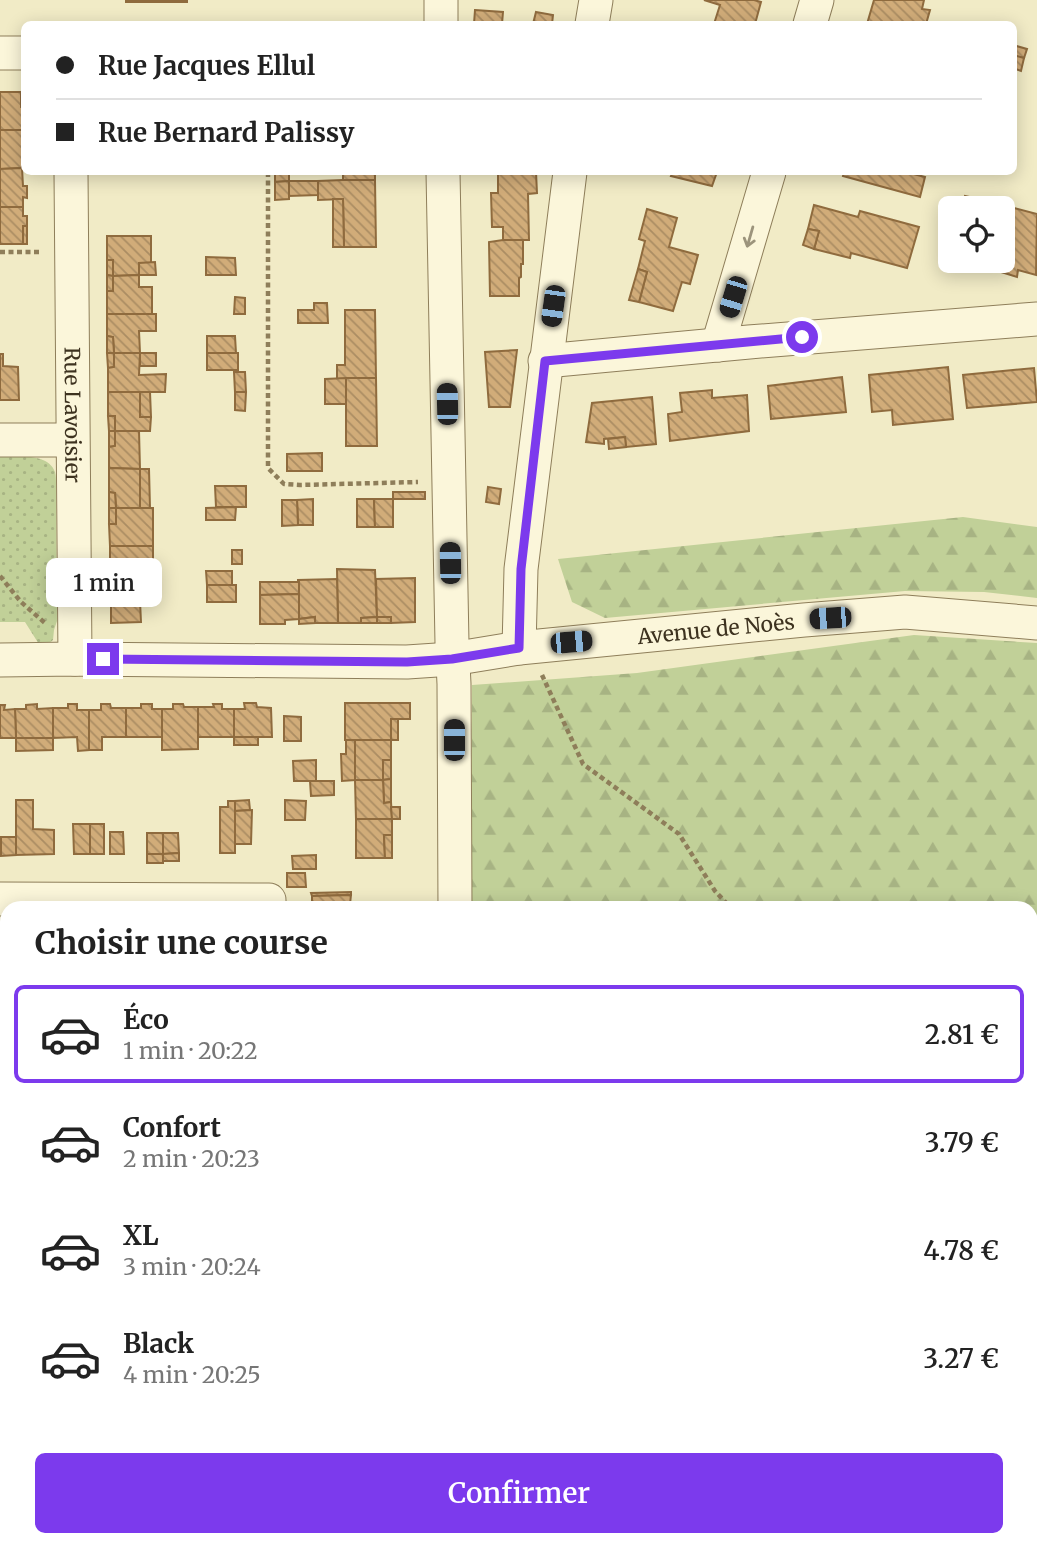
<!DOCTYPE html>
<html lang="fr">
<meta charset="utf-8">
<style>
:root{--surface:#fff;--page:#f2f2f2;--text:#222;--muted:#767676;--line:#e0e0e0;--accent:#7c3aed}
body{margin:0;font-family:Merriweather,serif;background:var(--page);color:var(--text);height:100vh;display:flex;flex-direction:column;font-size:26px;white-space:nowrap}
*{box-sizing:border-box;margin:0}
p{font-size:23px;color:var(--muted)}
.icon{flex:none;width:38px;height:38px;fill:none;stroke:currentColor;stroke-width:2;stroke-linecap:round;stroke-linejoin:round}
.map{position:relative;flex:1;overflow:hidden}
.drawer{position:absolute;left:0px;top:901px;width:1038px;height:646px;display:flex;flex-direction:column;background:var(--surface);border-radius:21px 21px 0 0;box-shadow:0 4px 18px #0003}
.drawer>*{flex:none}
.hud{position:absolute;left:21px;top:21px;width:996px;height:154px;border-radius:10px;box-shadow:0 4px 18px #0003;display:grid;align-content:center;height:154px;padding:0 35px;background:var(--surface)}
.fabs{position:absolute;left:938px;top:196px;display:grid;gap:14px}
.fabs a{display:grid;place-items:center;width:77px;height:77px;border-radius:10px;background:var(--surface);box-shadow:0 4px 18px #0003;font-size:35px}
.end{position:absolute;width:32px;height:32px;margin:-16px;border:9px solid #7c3aed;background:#fff;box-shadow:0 0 0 4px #fff}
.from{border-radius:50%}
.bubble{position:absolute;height:49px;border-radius:10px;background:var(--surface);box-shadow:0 4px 18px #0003;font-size:23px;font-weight:600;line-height:49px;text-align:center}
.car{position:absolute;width:21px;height:42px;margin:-21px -10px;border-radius:9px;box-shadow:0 0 5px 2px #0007;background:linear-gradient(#222 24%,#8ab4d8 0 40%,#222 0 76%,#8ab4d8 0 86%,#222 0)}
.hud b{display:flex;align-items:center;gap:24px;height:66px;font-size:26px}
.hud b+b{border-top:2px solid var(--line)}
.hud i{width:18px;height:18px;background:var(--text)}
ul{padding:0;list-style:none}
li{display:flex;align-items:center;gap:21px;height:98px;margin:0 14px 10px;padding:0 21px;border:4px solid transparent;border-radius:10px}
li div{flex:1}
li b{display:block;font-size:26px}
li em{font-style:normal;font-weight:600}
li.active{border-color:var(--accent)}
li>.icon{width:63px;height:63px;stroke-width:1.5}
h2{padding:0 35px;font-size:32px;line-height:84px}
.button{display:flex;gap:14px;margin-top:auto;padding:14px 35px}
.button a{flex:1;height:80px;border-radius:10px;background:var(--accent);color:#fff;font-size:28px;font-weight:600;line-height:80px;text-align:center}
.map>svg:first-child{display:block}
.forest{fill:url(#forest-firs)}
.garden{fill:url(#garden-dots)}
.building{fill:url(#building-back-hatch);stroke:#8f6b3e;stroke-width:2}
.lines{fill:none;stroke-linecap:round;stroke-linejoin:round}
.minor-casing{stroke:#8e7e5a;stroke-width:35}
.path{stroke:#8e7e5a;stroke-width:4.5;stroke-dasharray:5 3.5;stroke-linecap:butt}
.minor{stroke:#fbf6da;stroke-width:33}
.oneway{stroke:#9c947c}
.route{stroke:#7c3aed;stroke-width:9}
.labels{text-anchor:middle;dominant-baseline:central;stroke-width:6;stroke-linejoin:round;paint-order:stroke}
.street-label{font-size:21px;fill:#3d321f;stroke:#f8f4d6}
</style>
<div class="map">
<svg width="1037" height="1546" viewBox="0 0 1037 1546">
<defs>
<pattern id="forest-firs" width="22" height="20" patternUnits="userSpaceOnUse" patternTransform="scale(1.75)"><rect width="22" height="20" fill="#c1d098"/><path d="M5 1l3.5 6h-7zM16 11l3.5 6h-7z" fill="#a7b383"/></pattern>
<pattern id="garden-dots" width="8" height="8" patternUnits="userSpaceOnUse" patternTransform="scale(1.75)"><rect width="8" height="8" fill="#c1d098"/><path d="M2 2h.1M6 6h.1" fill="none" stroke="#a7b383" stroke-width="1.8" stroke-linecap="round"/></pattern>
<pattern id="building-back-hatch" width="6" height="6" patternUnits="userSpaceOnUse" patternTransform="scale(1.75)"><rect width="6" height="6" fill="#d1ac79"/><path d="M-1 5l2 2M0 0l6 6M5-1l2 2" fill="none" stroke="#ab8d63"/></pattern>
</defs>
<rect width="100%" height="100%" fill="#f1ebc6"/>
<g class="forest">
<polygon points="963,517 1037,527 1037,598 984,592 905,591 605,618 572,602 558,559"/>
<polygon points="914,635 1037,643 1037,1096 1031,1096 1031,908 471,908 472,685 637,673"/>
<polygon points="1037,1434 1037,1517 1031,1515 1031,1442"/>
</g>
<path class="garden" d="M0,457C16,457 48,452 55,472C56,476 56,480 56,484L57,621L54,630L53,640L42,649L25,622H0Z"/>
<g class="building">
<rect x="126" y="0" width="61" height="2"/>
<polygon points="704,0 754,0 761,2 755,24 714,24 720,5"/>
<polygon points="874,0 924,0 922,9 930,10 926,24 867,24"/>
<polygon points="475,10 503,12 502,24 474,24"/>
<polygon points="536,12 553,15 552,24 533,24"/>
<polygon points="1013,45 1027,49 1024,58 1013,56"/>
<polygon points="1013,55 1024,58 1021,71 1013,68"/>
<polygon points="0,92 21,92 21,107 24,108 24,119 22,119 22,130 0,130"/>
<polygon points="0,130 22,130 22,141 24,141 24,152 22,152 22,168 0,169"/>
<polygon points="22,168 23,186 27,186 27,198 23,197 23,207 0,207 0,169"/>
<polygon points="275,172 289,172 289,181 275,182"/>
<rect x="343" y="172" width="32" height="8"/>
<polygon points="498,172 536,172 537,193 528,194 529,240 503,240 503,227 492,227 491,193 498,193"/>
<polygon points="673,172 717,172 712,186 671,176"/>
<polygon points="844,172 906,172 925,177 920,197 843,176"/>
<polygon points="343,180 375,180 376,247 344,247 343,199 318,200 318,181"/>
<polygon points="289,181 318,181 318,195 289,196"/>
<polygon points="289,181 289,199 275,200 275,182"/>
<polygon points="965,196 978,199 974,208 962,208"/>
<polygon points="333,199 343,199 344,247 333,247"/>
<polygon points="814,205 858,217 860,211 919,227 907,268 851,253 850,258 814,249 819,231 808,229"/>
<polygon points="0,207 23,207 23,216 27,216 27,226 23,226 23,244 0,244"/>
<polygon points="1014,208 1037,214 1036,275 1018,270 1017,277 998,271 1001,261 1003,261 1003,212 1012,214"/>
<polygon points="647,209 677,218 669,247 698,255 690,284 682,282 673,311 639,302 647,272 638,269 645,241 639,239"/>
<rect x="23" y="226" width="4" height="18"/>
<polygon points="808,229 819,231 814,249 803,245"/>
<polygon points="107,236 151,236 151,263 139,263 139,275 113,276 113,260 107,260"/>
<polygon points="503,240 523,240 523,264 521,264 521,277 519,278 519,296 490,296 489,242"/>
<polygon points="206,257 235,258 236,275 206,275"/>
<polygon points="107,260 113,260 113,276 107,275"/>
<polygon points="155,262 156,275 139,275 139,263"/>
<polygon points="638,269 647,272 639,302 629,300"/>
<polygon points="107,275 113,276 113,291 107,291"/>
<polygon points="139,275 139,287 152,287 152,314 107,314 107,291 113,291 113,276"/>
<polygon points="235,297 245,298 245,314 234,314"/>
<polygon points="314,303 327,303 328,323 298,323 298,310 314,310"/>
<polygon points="345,310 375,310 376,378 337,379 337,365 345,365"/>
<polygon points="107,314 156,314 156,331 139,331 140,353 114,353 113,337 107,336"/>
<polygon points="107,336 113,337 114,353 107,353"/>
<polygon points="207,336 235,336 236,353 207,353"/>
<polygon points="517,350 510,407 489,407 485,352"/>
<polygon points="107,353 114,353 114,367 108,368"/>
<polygon points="114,353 140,353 139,375 166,374 165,392 108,392 108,368 114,367"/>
<rect x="140" y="353" width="16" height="13"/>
<rect x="207" y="353" width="31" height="17"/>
<polygon points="0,354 3,354 3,366 18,367 19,400 0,400"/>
<polygon points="948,367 953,419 893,425 892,410 872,412 869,375"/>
<polygon points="1034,368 1037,402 967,408 963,375"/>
<polygon points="234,372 245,372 246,392 235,392"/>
<polygon points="842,377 846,412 771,419 768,386"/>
<polygon points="346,378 376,378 377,446 346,446"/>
<polygon points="346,378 346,404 325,404 325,379"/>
<polygon points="712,390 712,398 747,395 749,431 670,441 668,414 682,412 680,393"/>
<polygon points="108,392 140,392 140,417 151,417 150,431 115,431 115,416 108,416"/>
<polygon points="140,392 150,392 151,417 140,417"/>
<polygon points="235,392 246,392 245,411 235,410"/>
<polygon points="652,397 656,444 626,447 625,437 604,439 604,444 586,442 592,403"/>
<polygon points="108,416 115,416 115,431 109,431"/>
<polygon points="109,431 115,431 115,446 109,447"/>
<polygon points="115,431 139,431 140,469 109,468 109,447 115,446"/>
<polygon points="625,437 626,447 609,449 608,439"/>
<polygon points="322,453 322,471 287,471 287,454"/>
<polygon points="109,468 140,469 140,508 116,508 115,493 109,492"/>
<polygon points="140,469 149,469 150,508 140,508"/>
<polygon points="215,486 246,486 246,507 216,507"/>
<polygon points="488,487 501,489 499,504 486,502"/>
<polygon points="109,492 115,493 116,508 109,508"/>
<rect x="393" y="492" width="32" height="7"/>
<polygon points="313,499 313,525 298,525 297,500"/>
<polygon points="357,499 374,499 375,527 357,527"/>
<polygon points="374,499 393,499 393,527 375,527"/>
<polygon points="282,500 297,500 298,525 282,526"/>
<polygon points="236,507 235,520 206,520 206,508"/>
<rect x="109" y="508" width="7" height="16"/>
<polygon points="116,508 153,508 153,546 110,546 109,524 116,524"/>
<polygon points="110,546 153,546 153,585 116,585 116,570 110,570"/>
<rect x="232" y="550" width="10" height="14"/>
<polygon points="337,569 375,570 377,617 361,618 361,623 338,623"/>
<rect x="110" y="570" width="6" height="15"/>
<polygon points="206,571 232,571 232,585 207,585"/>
<polygon points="415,578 415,622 391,623 391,617 377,617 376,579"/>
<polygon points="337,579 338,623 315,623 315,617 299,619 298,580"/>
<polygon points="260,582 299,582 299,594 260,595"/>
<polygon points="110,585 116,585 116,600 111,601"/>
<polygon points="116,585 153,585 153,601 140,601 141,622 111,623 111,601 116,600"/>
<rect x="207" y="585" width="29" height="17"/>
<polygon points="299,594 299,619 285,620 285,624 260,624 260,595"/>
<polygon points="315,617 315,623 299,624 299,619"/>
<rect x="377" y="617" width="14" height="6"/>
<polygon points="377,617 377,623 361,623 361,618"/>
<polygon points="244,703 256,703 257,707 271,708 272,737 234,737 234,709 245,709"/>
<polygon points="345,703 410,703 410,719 391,719 391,740 345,740"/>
<polygon points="37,704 37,709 53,708 53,738 16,738 15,709 26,709 26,705"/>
<polygon points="68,704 77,704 77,710 89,710 89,750 78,751 77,737 53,738 53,708 68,708"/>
<polygon points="101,704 110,704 111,708 126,708 126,737 102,737 102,750 89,750 89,710 101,710"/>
<polygon points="141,704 152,704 152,709 162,709 162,737 126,737 126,708 141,708"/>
<polygon points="173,704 183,704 184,707 198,707 198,749 162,750 162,709 173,709"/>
<polygon points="213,704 222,704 222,709 234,709 234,737 198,737 198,707 214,707"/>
<polygon points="0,705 5,705 4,710 15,709 16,738 0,738"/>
<polygon points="284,716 301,717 301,741 284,741"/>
<rect x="391" y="719" width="7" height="21"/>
<rect x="234" y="737" width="24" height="8"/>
<polygon points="16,738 53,738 53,750 16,751"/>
<polygon points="346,740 355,740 355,780 342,781 341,754 346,754"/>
<polygon points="355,740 391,740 391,760 383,760 383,780 355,780"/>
<polygon points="316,760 316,781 294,781 293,761"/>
<polygon points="383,760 391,760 391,779 383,780"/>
<polygon points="391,779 391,802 384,803 383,780"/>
<polygon points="355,780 383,780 384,803 391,802 392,819 356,819"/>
<polygon points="310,781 334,781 334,795 311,796"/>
<polygon points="16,800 33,800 33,829 54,830 54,854 16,855"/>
<polygon points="249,800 250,810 235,811 235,801"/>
<polygon points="285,800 306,801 305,820 285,820"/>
<polygon points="228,801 235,801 235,853 220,853 220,807 228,807"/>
<polygon points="391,807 400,807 400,819 392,819"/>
<polygon points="252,810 251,844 235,844 235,811"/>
<polygon points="356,819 392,819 392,835 384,835 385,858 356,858"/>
<polygon points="73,824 90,824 90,854 74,854"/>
<rect x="90" y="824" width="14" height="30"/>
<polygon points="110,832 123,832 124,854 110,854"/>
<rect x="147" y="833" width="16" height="21"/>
<polygon points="163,833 178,833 179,853 163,854"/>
<polygon points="384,835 392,835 392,858 385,858"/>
<polygon points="1,837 16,837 16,855 1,856"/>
<polygon points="179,853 179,861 163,861 163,854"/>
<rect x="147" y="854" width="16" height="9"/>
<polygon points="316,855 316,869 293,869 292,856"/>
<polygon points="287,873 305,873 306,887 287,887"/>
<polygon points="351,892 351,895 312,896 311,893"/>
<polygon points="351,895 350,904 312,904 312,896"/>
<polygon points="378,902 378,908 363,908 363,903"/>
<polygon points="312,904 350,904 351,908 312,908"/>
<rect x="0" y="935" width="7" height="66"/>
<rect x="0" y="1001" width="7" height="16"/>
<rect x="0" y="1017" width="7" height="53"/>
<rect x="0" y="1096" width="7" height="27"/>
<rect x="0" y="1123" width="7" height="13"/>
<rect x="0" y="1136" width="7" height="13"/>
<rect x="0" y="1302" width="3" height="58"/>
<polygon points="1031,1343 1037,1344 1037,1379 1031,1379"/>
<rect x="0" y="1419" width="7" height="58"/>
<polygon points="0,1491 7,1491 7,1540 38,1540 38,1546 0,1546"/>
<rect x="151" y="1540" width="41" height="6"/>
<polygon points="330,1540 370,1540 370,1546 331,1546"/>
<polygon points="590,1540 604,1540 603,1546 590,1546"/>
<rect x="738" y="1540" width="46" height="6"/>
<polygon points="552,1543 552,1546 515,1546 515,1544"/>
</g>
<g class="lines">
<g class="minor-casing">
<g id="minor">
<polyline points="441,0 441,24"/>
<polyline points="592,24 596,0"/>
<polyline points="810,24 817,0"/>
<polyline points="0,53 24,53"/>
<path id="s1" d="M71,172L75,659"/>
<polyline points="443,172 452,643 454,684 455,908"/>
<polyline points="718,345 769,172"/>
<polyline points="545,361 749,342 1037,319"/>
<polyline points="0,440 72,440"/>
<polyline points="519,648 521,569 570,172"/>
<path id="s2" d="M0,660L75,659L407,662L452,659L519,648L804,620L905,612L1037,623"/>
<polyline points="0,899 269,900 269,908"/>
<polyline points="1031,1293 1037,1289"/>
<polyline points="820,1540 821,1546"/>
<polyline points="231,1546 231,1540"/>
<polyline points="294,1546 294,1540"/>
</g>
</g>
<g class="path">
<polyline points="268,172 268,468 284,484 300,485 418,482"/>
<polyline points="0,252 42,252"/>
<polyline points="0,576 21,602 45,623"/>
<polyline points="542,675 583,764 679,834 715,891 731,908"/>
<polyline points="463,1540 463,1546"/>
</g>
<use href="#minor" class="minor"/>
</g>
<defs><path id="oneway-shaft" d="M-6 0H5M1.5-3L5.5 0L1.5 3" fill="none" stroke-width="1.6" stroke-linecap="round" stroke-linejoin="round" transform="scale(1.75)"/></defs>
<use class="oneway" href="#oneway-shaft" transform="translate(750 237) rotate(106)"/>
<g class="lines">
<polyline class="route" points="103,659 407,662 452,659 519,648 521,569 545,361 802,337"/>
</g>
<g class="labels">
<g class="street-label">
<text stroke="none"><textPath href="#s1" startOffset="243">Rue Lavoisier</textPath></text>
<text stroke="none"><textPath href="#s2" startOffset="718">Avenue de Noès</textPath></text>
</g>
</g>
</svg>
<div class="fabs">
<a><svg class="icon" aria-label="locate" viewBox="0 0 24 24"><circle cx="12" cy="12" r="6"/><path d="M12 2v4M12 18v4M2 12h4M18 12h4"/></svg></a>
</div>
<i class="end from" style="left:802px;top:337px"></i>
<i class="end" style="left:103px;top:659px"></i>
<div class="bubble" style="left:46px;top:558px;width:116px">1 min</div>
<i class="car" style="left:733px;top:297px;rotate:197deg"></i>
<i class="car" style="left:553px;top:306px;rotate:188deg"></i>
<i class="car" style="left:447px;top:404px;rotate:359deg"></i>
<i class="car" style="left:450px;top:563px;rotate:359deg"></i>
<i class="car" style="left:830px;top:618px;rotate:266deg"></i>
<i class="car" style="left:571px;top:642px;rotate:85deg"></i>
<i class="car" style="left:454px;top:740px;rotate:0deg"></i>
<div class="hud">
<b><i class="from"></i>Rue Jacques Ellul</b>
<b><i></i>Rue Bernard Palissy</b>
</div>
<section class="drawer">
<h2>Choisir une course</h2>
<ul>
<li class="active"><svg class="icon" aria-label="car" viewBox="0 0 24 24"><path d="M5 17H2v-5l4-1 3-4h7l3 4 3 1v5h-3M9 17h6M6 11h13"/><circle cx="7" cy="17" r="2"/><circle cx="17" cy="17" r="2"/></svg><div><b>Éco</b><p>1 min · 20:22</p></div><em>2.81 €</em></li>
<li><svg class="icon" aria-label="car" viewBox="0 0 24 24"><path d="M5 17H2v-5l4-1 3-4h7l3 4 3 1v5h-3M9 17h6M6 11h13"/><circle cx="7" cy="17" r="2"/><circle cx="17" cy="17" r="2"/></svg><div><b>Confort</b><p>2 min · 20:23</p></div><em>3.79 €</em></li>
<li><svg class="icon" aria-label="car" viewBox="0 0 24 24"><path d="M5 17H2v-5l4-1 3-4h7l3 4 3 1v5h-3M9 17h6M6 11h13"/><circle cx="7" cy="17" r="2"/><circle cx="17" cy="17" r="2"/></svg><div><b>XL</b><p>3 min · 20:24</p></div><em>4.78 €</em></li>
<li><svg class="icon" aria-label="car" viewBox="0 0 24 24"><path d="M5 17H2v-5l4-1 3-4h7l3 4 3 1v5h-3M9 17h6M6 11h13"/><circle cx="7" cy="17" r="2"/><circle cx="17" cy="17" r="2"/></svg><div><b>Black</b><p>4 min · 20:25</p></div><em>3.27 €</em></li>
</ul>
<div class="button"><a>Confirmer</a></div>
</section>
</div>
